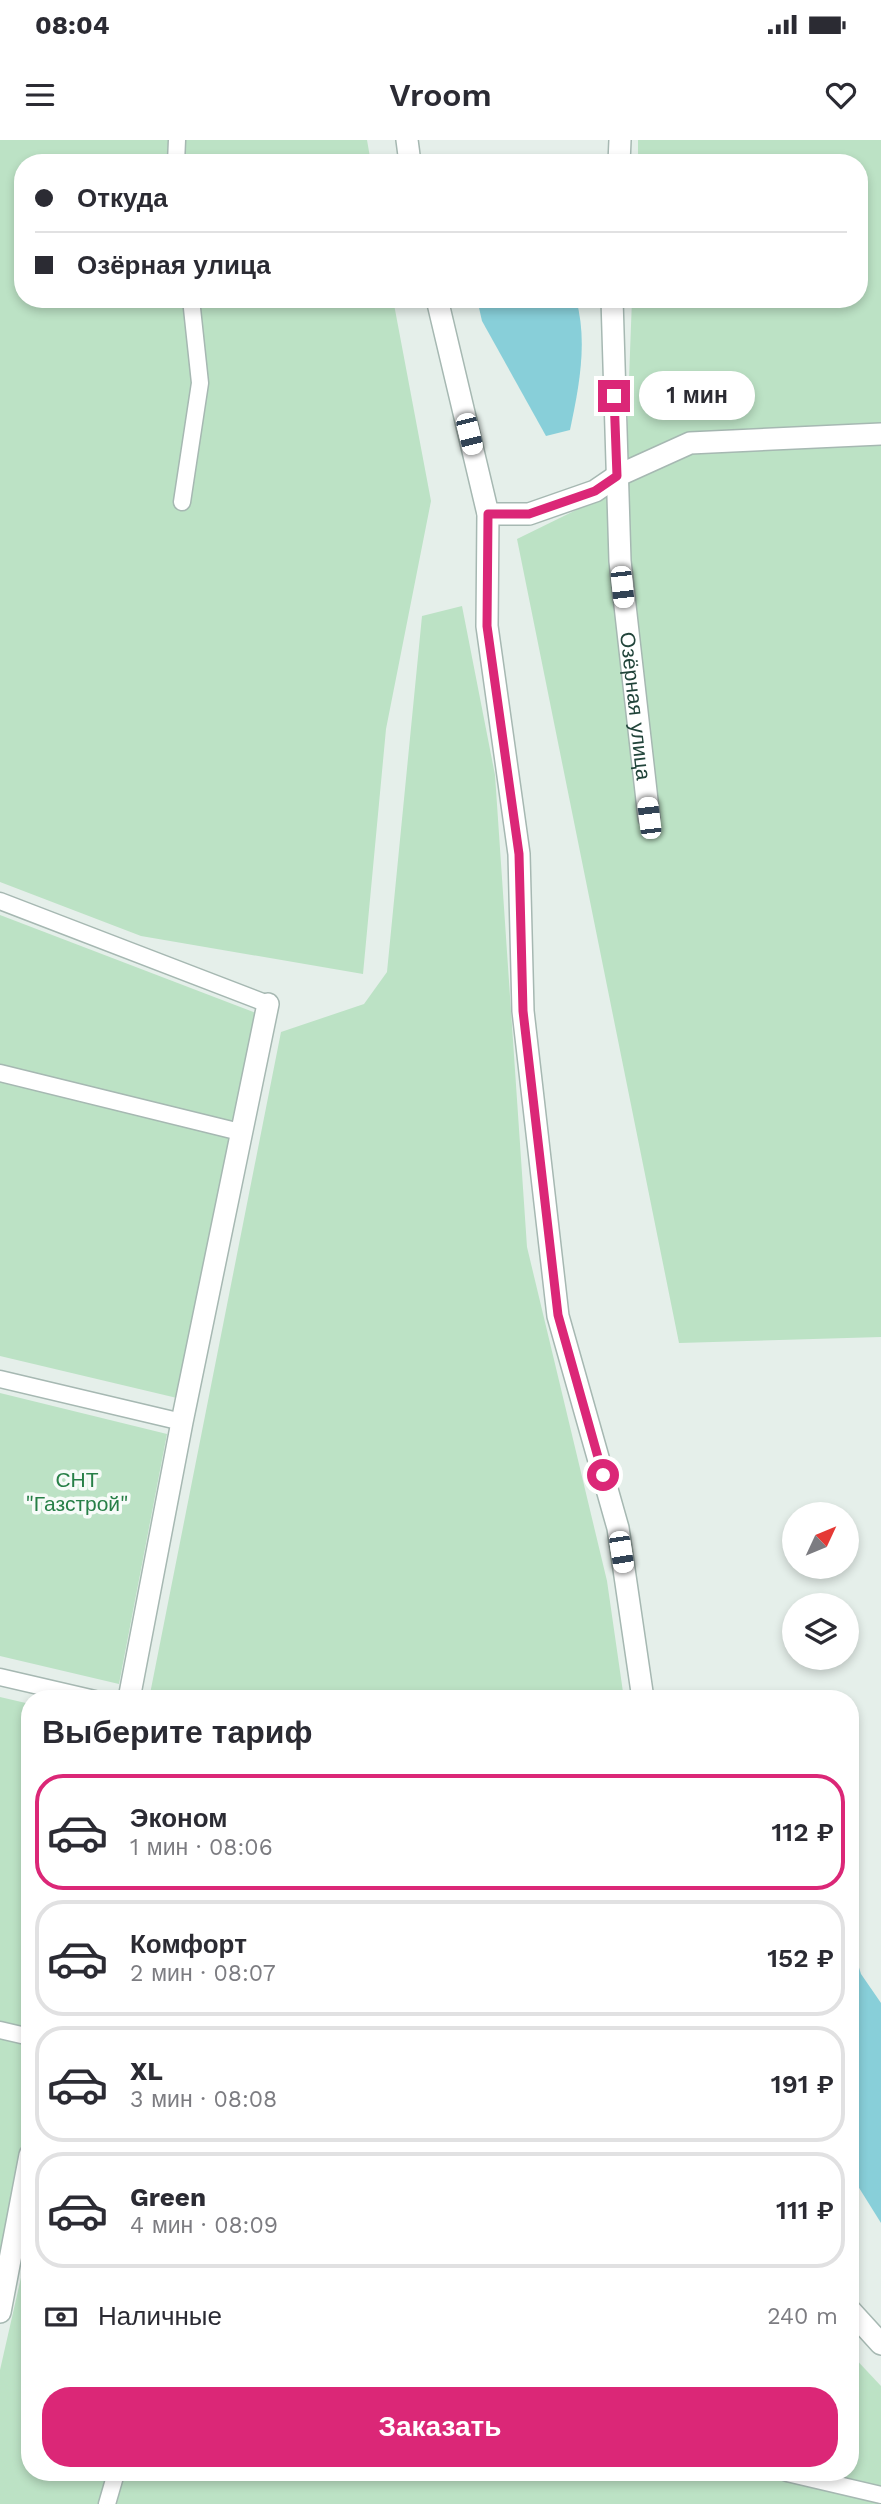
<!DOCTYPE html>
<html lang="ru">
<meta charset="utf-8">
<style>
:root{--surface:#fff;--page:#f2f2f3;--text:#2b2b33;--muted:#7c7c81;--line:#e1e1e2;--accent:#db2777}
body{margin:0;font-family:"Work Sans",sans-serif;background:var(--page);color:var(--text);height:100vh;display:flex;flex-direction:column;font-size:26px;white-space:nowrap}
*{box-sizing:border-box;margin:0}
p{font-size:23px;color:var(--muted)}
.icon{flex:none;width:38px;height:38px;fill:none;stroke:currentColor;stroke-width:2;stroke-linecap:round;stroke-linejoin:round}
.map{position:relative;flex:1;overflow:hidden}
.drawer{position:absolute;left:21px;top:1550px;width:838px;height:791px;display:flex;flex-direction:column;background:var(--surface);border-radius:28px;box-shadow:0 4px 10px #0003}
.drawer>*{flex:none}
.top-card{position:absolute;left:14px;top:14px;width:854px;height:154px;border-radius:28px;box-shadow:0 4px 10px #0003;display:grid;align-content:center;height:154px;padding:0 21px;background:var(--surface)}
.needle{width:46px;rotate:46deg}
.fabs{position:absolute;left:782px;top:1362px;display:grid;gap:14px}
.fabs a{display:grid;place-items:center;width:77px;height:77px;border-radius:50%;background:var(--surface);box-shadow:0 4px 10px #0003;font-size:35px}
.end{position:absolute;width:32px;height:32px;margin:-16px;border:9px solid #db2777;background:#fff;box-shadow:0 0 0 4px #fff}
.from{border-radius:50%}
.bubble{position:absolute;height:49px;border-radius:24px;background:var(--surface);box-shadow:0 4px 10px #0003;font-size:23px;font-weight:600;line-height:49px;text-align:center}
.car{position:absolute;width:21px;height:42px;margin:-21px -10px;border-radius:9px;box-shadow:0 0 5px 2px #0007;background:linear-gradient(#fff 24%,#345 0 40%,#fff 0 76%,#345 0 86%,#fff 0)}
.top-card b{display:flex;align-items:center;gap:24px;height:66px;font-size:26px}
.top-card b+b{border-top:2px solid var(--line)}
.top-card i{width:18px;height:18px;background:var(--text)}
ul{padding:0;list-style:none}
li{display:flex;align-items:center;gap:21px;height:116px;margin:0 14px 10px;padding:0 7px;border:4px solid var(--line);border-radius:28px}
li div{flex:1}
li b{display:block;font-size:26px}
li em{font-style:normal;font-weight:600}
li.current{border-color:var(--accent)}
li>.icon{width:63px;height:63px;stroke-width:1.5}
h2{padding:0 21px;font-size:32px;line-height:84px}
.pay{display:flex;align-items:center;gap:18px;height:77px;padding:0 21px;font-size:26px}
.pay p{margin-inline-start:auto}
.button{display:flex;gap:14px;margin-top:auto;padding:14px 21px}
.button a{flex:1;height:80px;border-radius:28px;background:var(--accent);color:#fff;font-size:28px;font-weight:600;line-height:80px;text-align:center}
.status{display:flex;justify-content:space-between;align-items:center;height:49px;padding:0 35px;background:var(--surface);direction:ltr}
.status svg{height:19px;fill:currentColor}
header{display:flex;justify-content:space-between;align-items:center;height:91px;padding:0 21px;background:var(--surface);font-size:32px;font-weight:600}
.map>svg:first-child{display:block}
.green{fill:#bce2c5}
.water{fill:#88cfd9}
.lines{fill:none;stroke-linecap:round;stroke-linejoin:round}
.lane-casing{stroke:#a6b8b2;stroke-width:19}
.street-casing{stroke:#a6b8b2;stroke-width:24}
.lane{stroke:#fff;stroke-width:16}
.street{stroke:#fff;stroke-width:21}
.route{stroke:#db2777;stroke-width:9}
.labels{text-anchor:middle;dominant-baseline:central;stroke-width:7;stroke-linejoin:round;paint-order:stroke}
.street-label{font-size:21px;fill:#21443a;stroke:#f6fbf8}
.park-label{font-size:21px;fill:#277f47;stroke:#f6fbf8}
</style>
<div class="status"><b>08:04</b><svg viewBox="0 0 49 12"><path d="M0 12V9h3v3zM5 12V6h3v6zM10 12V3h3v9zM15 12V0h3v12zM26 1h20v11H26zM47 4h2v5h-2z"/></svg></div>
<header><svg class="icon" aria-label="menu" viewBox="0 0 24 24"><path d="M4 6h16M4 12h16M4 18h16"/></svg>Vroom<svg class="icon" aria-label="heart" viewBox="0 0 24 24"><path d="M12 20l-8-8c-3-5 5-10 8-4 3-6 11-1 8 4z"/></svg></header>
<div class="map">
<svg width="881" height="2364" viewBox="0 0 881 2364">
<rect width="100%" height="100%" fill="#e5efea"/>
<g class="green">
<polygon points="0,0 367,0 371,23 23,23 23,159 393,159 431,361 386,589 363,834 141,796 0,742"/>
<polygon points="638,0 881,0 881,1197 679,1203 517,399 625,346 632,159 859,159 859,23 638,23"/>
<polygon points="462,466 495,635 527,1107 607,1441 624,1559 149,1559 281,892 364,864 387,832 422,476"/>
<polygon points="0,775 256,873 177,1258 0,1216"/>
<polygon points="0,1253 167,1294 119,1544 0,1516"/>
<polygon points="0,1557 30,1564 30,1977 0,2121"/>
<polygon points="30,2098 30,2333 850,2333 851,2214 881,2246 881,2364 0,2364 0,2230"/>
</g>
<g class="water">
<path d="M477,159H576C588,202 579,247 570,290L546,296L482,181Z"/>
<polygon points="850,1798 861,1834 881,1863 881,2083 851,2035"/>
</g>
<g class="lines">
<g class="lane-casing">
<g id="lane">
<polyline points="176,23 177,0"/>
<polyline points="182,362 200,243 191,159"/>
<polyline points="0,761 268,864"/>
<polyline points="0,933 240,992"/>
<polyline points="0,1239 182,1282"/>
<polyline points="0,1537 95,1559"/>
<polyline points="0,1890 30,1897"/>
<polyline points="787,2333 881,2355"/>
<polyline points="107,2364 116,2333"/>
</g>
</g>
<g class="street-casing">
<g id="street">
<polyline points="407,0 410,23"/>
<polyline points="619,23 620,0"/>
<polyline points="437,159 488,374 487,486 519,714 523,871 558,1176 618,1388 643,1559"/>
<path id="s1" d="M612,159L620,421L649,678"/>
<polyline points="488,374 529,374 595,351 617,336 690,303 881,294"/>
<polyline points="129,1559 182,1282 268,864"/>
<polyline points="850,2170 881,2204"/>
<polyline points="0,2172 30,2015"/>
</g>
</g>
<use href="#lane" class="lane"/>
<use href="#street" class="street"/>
</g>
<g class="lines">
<polyline class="route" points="603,1335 558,1175 523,871 519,714 487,486 488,374 529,374 595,351 617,336 614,256"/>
</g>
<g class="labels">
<g class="street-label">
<text stroke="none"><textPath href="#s1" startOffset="408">Озёрная улица</textPath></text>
</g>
<g class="park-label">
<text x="77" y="1339">СНТ<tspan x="77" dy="24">"Газстрой"</tspan></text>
</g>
</g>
</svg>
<div class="fabs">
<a><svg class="needle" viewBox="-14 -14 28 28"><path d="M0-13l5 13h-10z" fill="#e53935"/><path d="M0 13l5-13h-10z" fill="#7c7c81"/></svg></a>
<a><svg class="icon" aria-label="layers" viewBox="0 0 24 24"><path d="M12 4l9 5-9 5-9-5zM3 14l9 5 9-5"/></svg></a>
</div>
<i class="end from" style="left:603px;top:1335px"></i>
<i class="end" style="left:614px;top:256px"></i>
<div class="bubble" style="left:639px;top:231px;width:116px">1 мин</div>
<i class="car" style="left:469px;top:294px;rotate:166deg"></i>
<i class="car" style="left:622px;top:447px;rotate:174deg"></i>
<i class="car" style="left:649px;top:678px;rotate:353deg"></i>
<i class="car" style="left:621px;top:1412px;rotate:171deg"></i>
<div class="top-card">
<b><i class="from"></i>Откуда</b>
<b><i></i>Озёрная улица</b>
</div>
<section class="drawer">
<h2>Выберите тариф</h2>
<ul>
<li class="current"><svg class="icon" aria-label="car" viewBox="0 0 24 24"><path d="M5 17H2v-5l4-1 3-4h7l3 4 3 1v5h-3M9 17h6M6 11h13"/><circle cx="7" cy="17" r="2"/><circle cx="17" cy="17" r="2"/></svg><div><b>Эконом</b><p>1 мин · 08:06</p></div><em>112 ₽</em></li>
<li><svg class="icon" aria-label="car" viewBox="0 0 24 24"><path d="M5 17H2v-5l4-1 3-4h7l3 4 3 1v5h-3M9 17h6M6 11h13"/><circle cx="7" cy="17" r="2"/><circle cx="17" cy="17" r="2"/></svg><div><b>Комфорт</b><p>2 мин · 08:07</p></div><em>152 ₽</em></li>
<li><svg class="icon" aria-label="car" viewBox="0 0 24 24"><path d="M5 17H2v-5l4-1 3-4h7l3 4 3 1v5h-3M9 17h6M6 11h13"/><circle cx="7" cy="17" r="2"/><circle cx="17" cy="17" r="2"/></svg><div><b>XL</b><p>3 мин · 08:08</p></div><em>191 ₽</em></li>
<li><svg class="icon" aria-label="car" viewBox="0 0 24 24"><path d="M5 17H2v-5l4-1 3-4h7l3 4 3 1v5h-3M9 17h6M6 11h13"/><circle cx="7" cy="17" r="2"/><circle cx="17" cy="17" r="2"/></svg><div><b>Green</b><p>4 мин · 08:09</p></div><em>111 ₽</em></li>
</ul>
<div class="pay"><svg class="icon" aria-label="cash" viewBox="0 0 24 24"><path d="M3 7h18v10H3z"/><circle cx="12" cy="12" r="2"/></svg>Наличные<p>240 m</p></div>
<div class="button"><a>Заказать</a></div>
</section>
</div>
